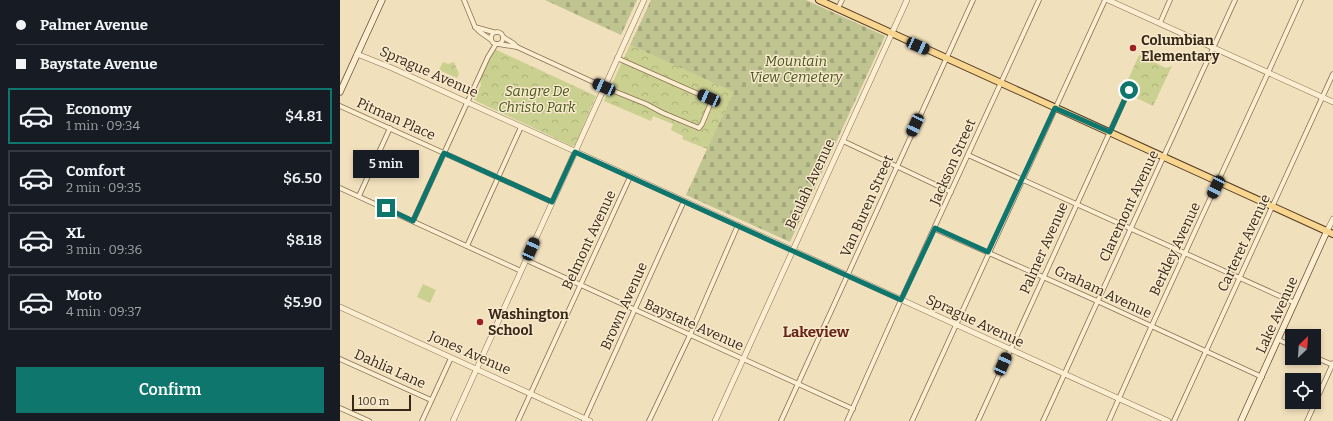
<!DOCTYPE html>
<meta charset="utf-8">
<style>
:root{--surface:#171b24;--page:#242831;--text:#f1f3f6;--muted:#9ea1a6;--line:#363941;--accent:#0f766e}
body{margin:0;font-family:Bitter,serif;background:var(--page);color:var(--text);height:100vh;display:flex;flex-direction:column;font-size:15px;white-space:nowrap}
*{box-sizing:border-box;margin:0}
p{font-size:13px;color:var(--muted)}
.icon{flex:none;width:22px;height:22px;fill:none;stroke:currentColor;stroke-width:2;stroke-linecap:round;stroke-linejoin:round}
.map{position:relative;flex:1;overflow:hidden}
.drawer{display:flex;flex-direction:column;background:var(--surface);width:340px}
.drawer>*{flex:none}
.guide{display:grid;align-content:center;height:88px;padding:0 16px;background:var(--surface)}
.needle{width:26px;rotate:25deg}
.controls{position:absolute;left:945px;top:329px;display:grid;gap:8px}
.controls a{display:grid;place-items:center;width:36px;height:36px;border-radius:0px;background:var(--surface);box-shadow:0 2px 6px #0003;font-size:20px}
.scale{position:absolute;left:12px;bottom:10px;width:59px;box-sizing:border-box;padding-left:4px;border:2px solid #38281a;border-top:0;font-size:11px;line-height:14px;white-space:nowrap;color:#38281a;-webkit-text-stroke:3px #f8eacc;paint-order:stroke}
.end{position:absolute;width:18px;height:18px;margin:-9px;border:5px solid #0f766e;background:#fff;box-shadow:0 0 0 2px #fff}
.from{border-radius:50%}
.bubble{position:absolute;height:28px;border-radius:0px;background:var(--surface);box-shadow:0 2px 6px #0003;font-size:13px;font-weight:600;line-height:28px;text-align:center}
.car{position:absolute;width:12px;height:24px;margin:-12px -6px;border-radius:5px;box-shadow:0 0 3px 1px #0007;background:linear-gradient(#222 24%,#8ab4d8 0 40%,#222 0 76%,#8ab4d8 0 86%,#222 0)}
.guide b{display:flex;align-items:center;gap:14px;height:38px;font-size:15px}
.guide b+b{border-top:1px solid var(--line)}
.guide i{width:10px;height:10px;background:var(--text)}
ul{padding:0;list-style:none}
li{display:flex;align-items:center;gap:12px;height:56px;margin:0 8px 6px;padding:0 8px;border:2px solid var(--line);border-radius:0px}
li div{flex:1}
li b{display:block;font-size:15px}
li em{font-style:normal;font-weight:600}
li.on{border-color:var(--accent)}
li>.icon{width:36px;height:36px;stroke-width:1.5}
.cta{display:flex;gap:8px;margin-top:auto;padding:8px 16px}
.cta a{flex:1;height:46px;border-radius:0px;background:var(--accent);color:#fff;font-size:16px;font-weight:600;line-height:46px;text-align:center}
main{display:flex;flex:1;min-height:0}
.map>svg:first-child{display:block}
.green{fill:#cad08f}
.cemetery{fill:url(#cemetery-stones)}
.park{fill:url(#park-crowns)}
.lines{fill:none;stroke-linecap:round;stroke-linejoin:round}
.minor-casing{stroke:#8a7054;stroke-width:5.5}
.tertiary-casing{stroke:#8a7054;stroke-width:6}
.secondary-casing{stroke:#6c5137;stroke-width:7}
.primary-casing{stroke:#573e29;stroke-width:8}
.minor{stroke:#fceed0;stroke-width:4}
.tertiary{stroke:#fceed0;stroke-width:5}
.secondary{stroke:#fceed0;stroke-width:5.5}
.primary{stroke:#f9d68f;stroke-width:6}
.route{stroke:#0f766e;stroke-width:5}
.poi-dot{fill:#9e1f23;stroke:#f8eacc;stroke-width:1.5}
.labels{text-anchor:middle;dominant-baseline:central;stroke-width:3;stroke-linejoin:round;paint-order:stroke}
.poi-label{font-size:14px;font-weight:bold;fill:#38281a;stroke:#f8eacc;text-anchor:start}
.park-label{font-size:14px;font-style:italic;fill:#4a561f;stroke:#f8eacc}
.street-label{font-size:14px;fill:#38281a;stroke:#f8eacc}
.neighbourhood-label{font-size:15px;font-weight:bold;fill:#682516;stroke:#f8eacc}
</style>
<main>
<section class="drawer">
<div class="guide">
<b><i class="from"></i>Palmer Avenue</b>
<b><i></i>Baystate Avenue</b>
</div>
<ul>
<li class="on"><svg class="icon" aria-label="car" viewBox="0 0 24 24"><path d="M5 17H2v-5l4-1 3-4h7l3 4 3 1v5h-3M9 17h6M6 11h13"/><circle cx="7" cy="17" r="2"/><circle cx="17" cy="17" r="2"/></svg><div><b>Economy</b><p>1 min · 09:34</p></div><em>$4.81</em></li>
<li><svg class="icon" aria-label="car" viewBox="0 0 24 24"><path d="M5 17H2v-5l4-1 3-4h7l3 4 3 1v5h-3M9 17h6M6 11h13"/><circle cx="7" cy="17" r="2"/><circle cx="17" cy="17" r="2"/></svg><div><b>Comfort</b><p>2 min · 09:35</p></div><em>$6.50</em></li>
<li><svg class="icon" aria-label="car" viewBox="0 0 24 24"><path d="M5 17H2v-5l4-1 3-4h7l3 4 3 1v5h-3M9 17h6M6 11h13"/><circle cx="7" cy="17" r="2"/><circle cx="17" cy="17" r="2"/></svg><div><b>XL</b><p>3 min · 09:36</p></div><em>$8.18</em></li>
<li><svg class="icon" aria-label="car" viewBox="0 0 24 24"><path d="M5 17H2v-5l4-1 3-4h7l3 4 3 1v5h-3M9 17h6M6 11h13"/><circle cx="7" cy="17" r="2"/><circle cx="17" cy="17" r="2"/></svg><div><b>Moto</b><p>4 min · 09:37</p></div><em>$5.90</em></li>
</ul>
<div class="cta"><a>Confirm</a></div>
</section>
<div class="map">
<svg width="993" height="421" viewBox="0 0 993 421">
<defs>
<pattern id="cemetery-stones" width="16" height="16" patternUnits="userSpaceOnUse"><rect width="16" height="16" fill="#bfc490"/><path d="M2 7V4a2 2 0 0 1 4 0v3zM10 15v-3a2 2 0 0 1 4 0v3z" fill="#a5a87c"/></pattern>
<pattern id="park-crowns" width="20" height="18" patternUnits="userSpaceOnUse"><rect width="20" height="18" fill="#cad08f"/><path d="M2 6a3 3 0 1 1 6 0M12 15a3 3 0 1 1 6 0" fill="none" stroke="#aeb37b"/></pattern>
</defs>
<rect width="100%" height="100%" fill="#f1e0bc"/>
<polygon class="green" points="83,284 96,290 90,303 77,297"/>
<g class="cemetery">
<polygon points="205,0 297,0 281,35"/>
<polygon points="311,0 466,0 545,36 450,242 346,195 393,92 290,45"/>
</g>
<g class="park">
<polygon points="290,45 394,92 367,149 342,139 343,136 331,130 333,124 313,116 311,121 264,101"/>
<polygon points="150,47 256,96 235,145 232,146 134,100 141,85 139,75"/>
<polygon points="799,55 826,68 832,66 813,106 784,92 789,84 787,82"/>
<polygon points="103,62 108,64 114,62 119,74 117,78 99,70"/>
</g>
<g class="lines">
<g class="minor-casing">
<g id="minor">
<polyline points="124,0 135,27 140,32 150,39"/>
<polyline points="498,8 502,0"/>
<polyline points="820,23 830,0"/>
<polyline points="135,27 153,32"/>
<circle cx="157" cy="38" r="6"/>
<polyline points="163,37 173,43 177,47"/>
<polyline points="158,44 177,47 264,87 306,104 323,113 359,128 362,124 372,100 277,58"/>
<polyline points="0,106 212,202"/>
<polyline points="503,141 611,192"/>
<polyline points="628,155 955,303"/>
<polyline points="0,188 181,271"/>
<polyline points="19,196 50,128"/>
<polyline points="73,221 148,57 156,44"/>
<polyline points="595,229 757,301 922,377"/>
<polyline points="127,246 181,127"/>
<polyline points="186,260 513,409"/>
<polyline points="939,340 952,346"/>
<polyline points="974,357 993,365"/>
<polyline points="0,359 91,400"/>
<polyline points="0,408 29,421"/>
<polyline points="82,421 111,358"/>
<polyline points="178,421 290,177"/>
<polyline points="244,421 344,201"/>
<polyline points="309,421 350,335 398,225"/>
<polyline points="441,421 633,0"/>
<polyline points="507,421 561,300 699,0"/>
<polyline points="572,421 765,0"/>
<polyline points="638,421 789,90 795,88"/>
<polyline points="703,421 895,0"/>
<path d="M769,421C831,280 898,141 961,0"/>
<polyline points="834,421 993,74"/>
<polyline points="967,421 993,363"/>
</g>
</g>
<g class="tertiary-casing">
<g id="tertiary">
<polyline points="768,0 993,102"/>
<polyline points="17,54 52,68 828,421"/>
<polyline points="987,231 993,219"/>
<polyline points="0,307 250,421"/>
<polyline points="113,421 304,0"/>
<polyline points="375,421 567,0"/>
</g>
</g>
<g class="secondary-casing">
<g id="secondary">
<polyline points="0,92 42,0"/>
<polyline points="901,421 987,231"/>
</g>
</g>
<g class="primary-casing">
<polyline id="primary" points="479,0 993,234"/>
</g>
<use href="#minor" class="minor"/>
<use href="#tertiary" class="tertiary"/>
<use href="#secondary" class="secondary"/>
<use href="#primary" class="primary"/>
</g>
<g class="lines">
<polyline class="route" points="46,208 73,221 104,153 212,202 235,152 561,300 595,228 648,252 715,108 770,132 789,90"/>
</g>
<g class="poi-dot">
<circle cx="793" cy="48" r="4"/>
<circle cx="140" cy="322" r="4"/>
</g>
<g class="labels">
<g class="poi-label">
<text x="801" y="40">Columbian<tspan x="801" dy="16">Elementary</tspan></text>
<text x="148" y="314">Washington<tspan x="148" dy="16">School</tspan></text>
</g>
<g class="park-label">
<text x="456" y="61">Mountain<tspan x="456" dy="16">View Cemetery</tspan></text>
<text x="197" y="91">Sangre De<tspan x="197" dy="16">Christo Park</tspan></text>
</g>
<g class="street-label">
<text transform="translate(89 72) rotate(24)">Sprague Avenue</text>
<text transform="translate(56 119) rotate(24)">Pitman Place</text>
<text transform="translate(613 162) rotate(-66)">Jackson Street</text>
<text transform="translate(470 184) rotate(-65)">Beulah Avenue</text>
<text transform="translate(527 206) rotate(-66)">Van Buren Street</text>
<text transform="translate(789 206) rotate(-65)">Claremont Avenue</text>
<text transform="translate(249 240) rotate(-65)">Belmont Avenue</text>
<text transform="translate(904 243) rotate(-65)">Carteret Avenue</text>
<text transform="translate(704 248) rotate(-66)">Palmer Avenue</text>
<text transform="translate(835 249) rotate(-65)">Berkley Avenue</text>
<text transform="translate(763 292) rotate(25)">Graham Avenue</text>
<text transform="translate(284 306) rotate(-66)">Brown Avenue</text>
<text transform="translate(937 315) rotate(-66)">Lake Avenue</text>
<text transform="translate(635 321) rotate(25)">Sprague Avenue</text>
<text transform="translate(354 325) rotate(24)">Baystate Avenue</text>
<text transform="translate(130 353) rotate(24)">Jones Avenue</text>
<text transform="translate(50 369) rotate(24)">Dahlia Lane</text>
</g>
<g class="neighbourhood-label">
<text x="476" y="332">Lakeview</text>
</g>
</g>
</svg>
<div class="controls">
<a><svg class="needle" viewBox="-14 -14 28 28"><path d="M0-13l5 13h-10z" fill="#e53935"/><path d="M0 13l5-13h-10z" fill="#9ea1a6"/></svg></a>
<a><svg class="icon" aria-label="locate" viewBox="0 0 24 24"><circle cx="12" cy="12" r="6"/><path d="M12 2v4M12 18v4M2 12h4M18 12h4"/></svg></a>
</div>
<div class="scale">100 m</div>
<i class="end from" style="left:789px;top:90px"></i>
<i class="end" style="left:46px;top:208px"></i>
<div class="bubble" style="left:13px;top:150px;width:66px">5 min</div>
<i class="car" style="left:578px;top:46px;rotate:114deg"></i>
<i class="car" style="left:264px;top:87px;rotate:294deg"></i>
<i class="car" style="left:369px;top:98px;rotate:294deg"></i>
<i class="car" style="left:575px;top:125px;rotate:205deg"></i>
<i class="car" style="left:876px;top:187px;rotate:206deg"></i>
<i class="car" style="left:191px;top:249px;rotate:24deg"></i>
<i class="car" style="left:663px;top:364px;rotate:24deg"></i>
</div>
</main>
